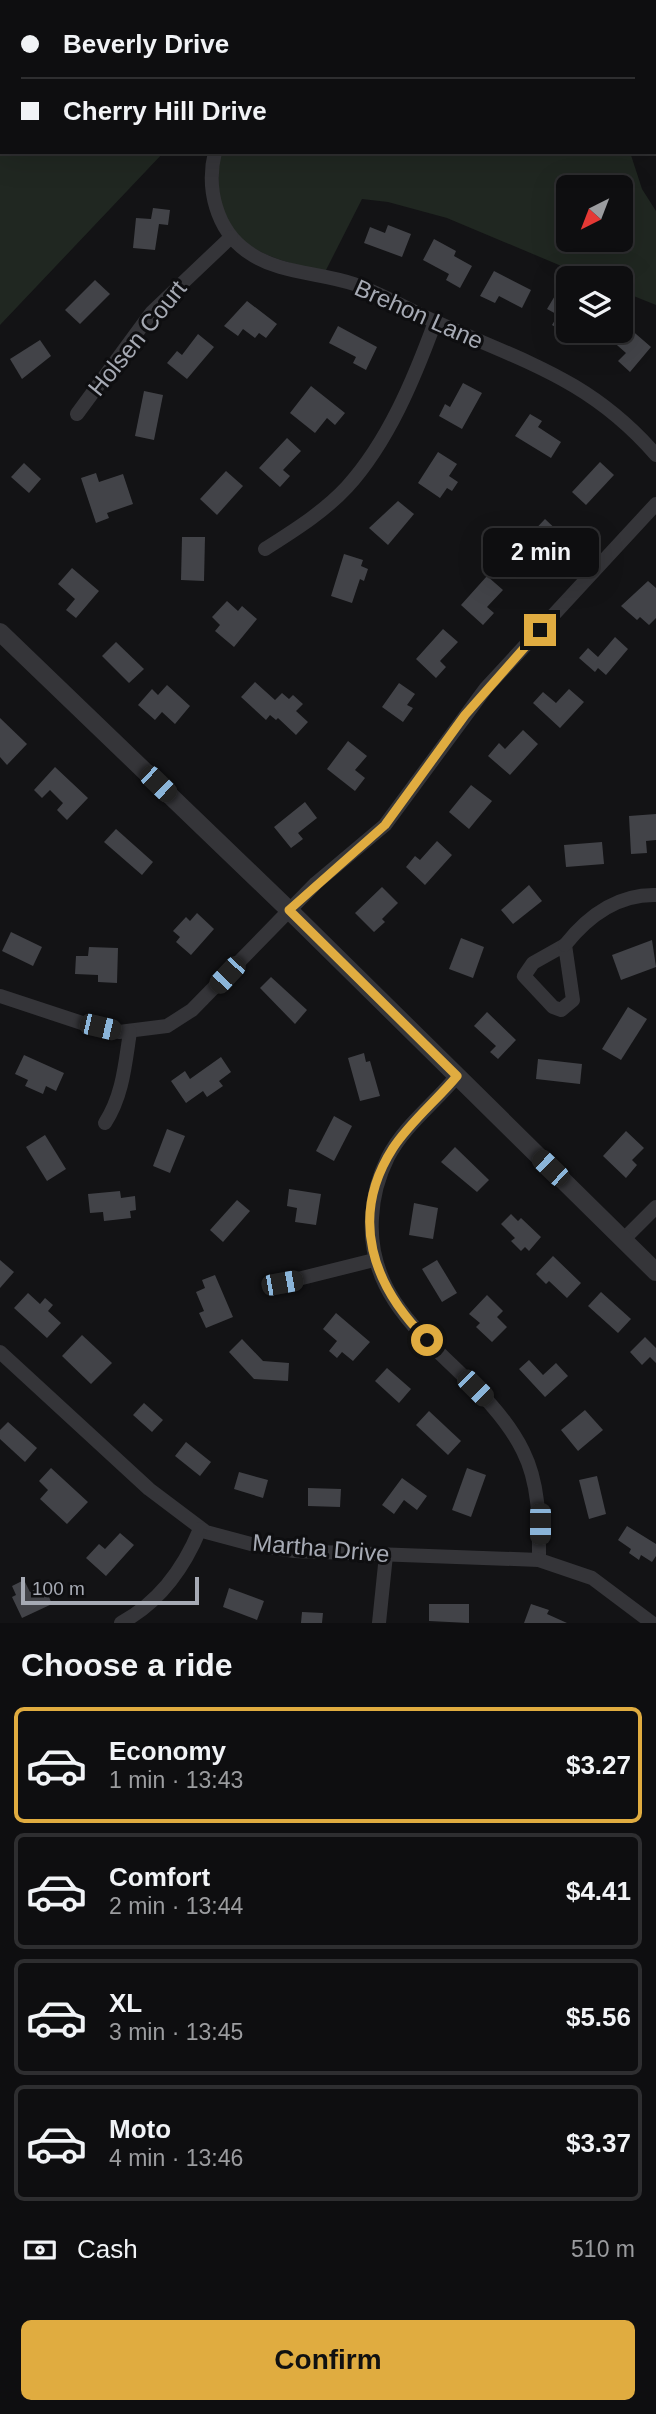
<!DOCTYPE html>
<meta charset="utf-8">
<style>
:root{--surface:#0e0e10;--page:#171719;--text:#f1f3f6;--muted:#9b9c9f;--line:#2e2e30;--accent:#e0ac40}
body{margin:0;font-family:Arial,sans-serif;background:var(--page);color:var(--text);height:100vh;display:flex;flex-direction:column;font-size:26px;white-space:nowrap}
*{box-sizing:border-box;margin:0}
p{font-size:23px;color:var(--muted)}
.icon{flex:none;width:38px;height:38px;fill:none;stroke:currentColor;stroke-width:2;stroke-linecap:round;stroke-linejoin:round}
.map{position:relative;height:1623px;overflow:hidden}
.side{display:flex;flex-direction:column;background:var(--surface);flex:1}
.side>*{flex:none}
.banner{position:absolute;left:0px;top:0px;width:656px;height:154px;box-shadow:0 7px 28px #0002,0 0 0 2px var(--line);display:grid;align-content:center;height:154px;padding:0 21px;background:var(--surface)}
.needle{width:46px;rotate:222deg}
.controls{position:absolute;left:556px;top:175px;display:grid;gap:14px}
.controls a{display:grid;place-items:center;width:77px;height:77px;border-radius:10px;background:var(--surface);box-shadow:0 7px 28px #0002,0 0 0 2px var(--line);font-size:35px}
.scale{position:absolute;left:21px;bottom:18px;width:178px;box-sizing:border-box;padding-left:7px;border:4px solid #a6aab4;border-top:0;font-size:19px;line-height:24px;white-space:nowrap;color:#a6aab4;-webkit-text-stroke:5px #0e0e10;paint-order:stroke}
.end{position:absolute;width:32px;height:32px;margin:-16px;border:9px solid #e0ac40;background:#111;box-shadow:0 0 0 4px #111}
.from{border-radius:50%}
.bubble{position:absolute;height:49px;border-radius:10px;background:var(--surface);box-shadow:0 7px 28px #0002,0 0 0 2px var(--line);font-size:23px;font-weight:700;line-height:49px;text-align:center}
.car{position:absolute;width:21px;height:42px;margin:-21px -10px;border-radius:9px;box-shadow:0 0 5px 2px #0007;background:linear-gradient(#222 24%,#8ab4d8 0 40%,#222 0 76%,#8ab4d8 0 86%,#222 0)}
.banner b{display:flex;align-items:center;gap:24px;height:66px;font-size:26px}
.banner b+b{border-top:2px solid var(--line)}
.banner i{width:18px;height:18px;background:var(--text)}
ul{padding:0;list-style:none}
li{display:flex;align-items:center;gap:21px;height:116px;margin:0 14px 10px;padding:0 7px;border:4px solid var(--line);border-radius:10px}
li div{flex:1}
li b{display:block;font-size:26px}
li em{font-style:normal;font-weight:700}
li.active{border-color:var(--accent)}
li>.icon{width:63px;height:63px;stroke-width:1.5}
h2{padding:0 21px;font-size:32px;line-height:84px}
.pay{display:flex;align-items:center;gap:18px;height:77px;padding:0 21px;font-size:26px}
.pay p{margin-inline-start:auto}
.button{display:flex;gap:14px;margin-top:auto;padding:14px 21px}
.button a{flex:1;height:80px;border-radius:10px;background:var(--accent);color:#111;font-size:28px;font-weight:700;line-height:80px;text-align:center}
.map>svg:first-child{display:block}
.green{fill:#202721;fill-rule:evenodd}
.building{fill:#424348}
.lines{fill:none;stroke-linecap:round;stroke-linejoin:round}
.minor{stroke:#353539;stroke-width:14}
.tertiary{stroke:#353539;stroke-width:18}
.route{stroke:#e0ac40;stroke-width:9}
.labels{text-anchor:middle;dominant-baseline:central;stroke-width:6;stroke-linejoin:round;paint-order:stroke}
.street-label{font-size:24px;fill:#a6aab4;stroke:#0e0e10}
</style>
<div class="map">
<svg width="656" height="1623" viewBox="0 0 656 1623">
<rect width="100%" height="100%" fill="#131315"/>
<g class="green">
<polygon points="0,0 304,2 2,2 2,152 164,152 0,325"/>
<path d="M220,152H630L642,189L656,211V305L621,291V278H590L447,218L388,202L362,199L325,272C249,254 210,240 220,152ZM569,187H621V240H569Z"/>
</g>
<g class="building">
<polygon points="153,208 170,210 168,225 159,224 155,250 133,248 136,218 151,219"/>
<polygon points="388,225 411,234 402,257 364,243 370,227 385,233"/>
<polygon points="434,239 456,251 454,256 472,266 460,288 446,280 449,274 423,260"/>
<polygon points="494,271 531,290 522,308 499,296 495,303 480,296"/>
<polygon points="95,280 110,294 80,324 65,310"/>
<polygon points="559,289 569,295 569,331 587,331 580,342 552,325 558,315 547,309"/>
<polygon points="247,301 277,324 266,338 259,333 255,338 243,329 238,336 224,326"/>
<polygon points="621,321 651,347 630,372 618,361 626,353 601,331 621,331"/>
<polygon points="338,326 377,347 366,370 353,363 356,357 329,343"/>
<polygon points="198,334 214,347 187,379 167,363 177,351 182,355"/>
<polygon points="40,340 51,356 22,379 10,359"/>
<polygon points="463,383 482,393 462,429 439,416 445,404 450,407"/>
<polygon points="311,386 345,413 335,425 327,418 315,433 290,413"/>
<polygon points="144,391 163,395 154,440 135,436"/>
<polygon points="530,414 542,421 538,427 561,442 551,458 515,436"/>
<polygon points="287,438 301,451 283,470 290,476 280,487 259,468"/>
<polygon points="438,452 457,464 449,476 458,482 452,491 447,488 440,498 418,483"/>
<polygon points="600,462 614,475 586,505 572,492"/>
<polygon points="24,463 41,479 29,493 11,477"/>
<polygon points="226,471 243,486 217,515 200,499"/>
<polygon points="96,473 99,482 123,474 133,504 107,513 109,518 96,523 81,478"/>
<polygon points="398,501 414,514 388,545 369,528"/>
<polygon points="545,519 565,538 531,573 515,558 533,539 529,536"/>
<polygon points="182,537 205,537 204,581 181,580"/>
<polygon points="344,554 363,560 361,566 368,569 364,581 360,579 352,603 331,596"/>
<polygon points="72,568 99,591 76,618 66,610 75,599 58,584"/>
<polygon points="487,576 503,590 487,607 494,613 483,625 461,605"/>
<polygon points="648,581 656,588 656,618 649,625 640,617 637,620 621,606"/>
<polygon points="227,601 238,611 242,606 257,619 234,647 215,631 220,625 212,617"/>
<polygon points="443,629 458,642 440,661 446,667 436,678 416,659"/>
<polygon points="615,637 628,649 606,675 598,668 595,672 579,658 588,648 598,657"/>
<polygon points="116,642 144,669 129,683 102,656"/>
<polygon points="255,682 275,700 282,693 289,699 293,695 303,704 296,711 308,722 296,735 278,718 276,720 270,715 266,720 241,697"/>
<polygon points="399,683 415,694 407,705 413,708 403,722 382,707"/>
<polygon points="167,685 190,706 175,724 162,712 155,720 138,705 152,689 158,695"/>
<polygon points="569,689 584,702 560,728 533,703 543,692 556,703"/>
<polygon points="0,718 27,744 7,765 0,757"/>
<polygon points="523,730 538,744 510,775 488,756 499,743 505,749"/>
<polygon points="348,741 367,756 355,770 365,778 355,791 327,769"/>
<polygon points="55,767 88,798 67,820 57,810 63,803 50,790 42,798 34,790"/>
<polygon points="471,785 492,801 469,829 449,812"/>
<polygon points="305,802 317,818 298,833 303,839 291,848 274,827"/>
<polygon points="656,814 656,840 646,841 647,853 631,854 629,816"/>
<polygon points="116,829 153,862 142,875 104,842"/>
<polygon points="437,841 452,855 425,885 406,867 415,856 420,860"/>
<polygon points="602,842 604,864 566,867 564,845"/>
<polygon points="529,885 542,901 513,924 501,910"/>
<polygon points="382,887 398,903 382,919 385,922 374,932 355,913"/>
<polygon points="197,913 214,929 191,955 176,942 180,937 173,931 186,917 190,921"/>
<polygon points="11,932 42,947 33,966 2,951"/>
<polygon points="461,938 484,947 473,978 449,969"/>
<polygon points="652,940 656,967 621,980 612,955"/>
<polygon points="89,947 118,948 117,983 98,982 98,975 75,974 76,956 88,956"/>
<polygon points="271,977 307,1010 295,1024 260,988"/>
<polygon points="628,1007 647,1019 621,1060 602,1049"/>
<polygon points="487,1012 516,1040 498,1059 490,1052 496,1046 474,1026"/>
<polygon points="364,1053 366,1062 370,1061 380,1096 360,1101 348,1058"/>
<polygon points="24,1055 64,1073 56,1091 46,1086 43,1094 25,1086 28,1080 15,1074"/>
<polygon points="221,1057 231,1072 219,1081 223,1086 207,1097 203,1091 186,1103 171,1081 185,1071 190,1079"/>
<polygon points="538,1059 582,1064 580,1084 536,1079"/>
<polygon points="334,1116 352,1126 334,1161 316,1151"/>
<polygon points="167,1129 185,1136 170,1173 153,1166"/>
<polygon points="626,1131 644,1148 632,1160 637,1165 626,1178 603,1156"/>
<polygon points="45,1135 66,1169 47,1181 26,1147"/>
<polygon points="455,1147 489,1180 477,1192 441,1162"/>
<polygon points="289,1189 321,1194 316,1225 295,1222 297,1208 287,1206"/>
<polygon points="120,1191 121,1198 135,1196 136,1210 130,1211 131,1218 104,1221 103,1212 90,1213 88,1194"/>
<polygon points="237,1200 250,1211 223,1242 210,1230"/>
<polygon points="414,1203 438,1208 433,1239 409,1235"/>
<polygon points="511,1214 518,1221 521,1218 541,1237 529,1251 525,1247 521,1251 511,1241 515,1238 501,1224"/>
<polygon points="553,1256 581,1283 567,1298 549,1281 546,1284 536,1274"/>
<polygon points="0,1260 14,1272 0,1288"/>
<polygon points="437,1260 457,1293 442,1302 422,1269"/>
<polygon points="215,1275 233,1317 206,1328 199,1313 204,1311 196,1292 205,1288 202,1280"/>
<polygon points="601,1292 631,1319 618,1333 588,1306"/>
<polygon points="28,1293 40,1304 45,1298 53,1305 48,1311 61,1323 47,1338 14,1308"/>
<polygon points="487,1295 503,1311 497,1317 507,1327 492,1342 476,1327 480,1323 469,1314"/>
<polygon points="336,1313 370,1342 353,1361 342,1352 337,1358 329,1351 337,1341 323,1329"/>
<polygon points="82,1335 112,1363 91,1384 62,1356"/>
<polygon points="645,1337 656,1348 656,1363 650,1357 642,1365 630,1352"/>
<polygon points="242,1339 263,1361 289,1363 288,1381 254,1379 229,1352"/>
<polygon points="529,1360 543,1375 556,1363 568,1376 545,1397 519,1369"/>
<polygon points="387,1368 411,1389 399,1403 375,1381"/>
<polygon points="144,1403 163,1420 152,1432 133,1415"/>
<polygon points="585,1410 603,1430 578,1451 561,1430"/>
<polygon points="429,1411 461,1441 448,1455 416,1425"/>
<polygon points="8,1422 37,1448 25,1462 0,1439 0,1430"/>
<polygon points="186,1442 211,1462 200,1476 175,1456"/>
<polygon points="51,1468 88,1502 67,1524 40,1499 48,1490 39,1481"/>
<polygon points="467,1468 486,1475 471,1517 452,1510"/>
<polygon points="239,1472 268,1480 263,1498 234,1489"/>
<polygon points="597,1476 606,1514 589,1519 579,1480"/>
<polygon points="402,1478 427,1496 417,1510 404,1500 394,1514 382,1505"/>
<polygon points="308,1488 341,1489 340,1507 308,1506"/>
<polygon points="627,1526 656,1544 656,1556 652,1562 641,1555 639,1560 629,1553 631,1549 618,1540"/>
<polygon points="120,1533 134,1545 106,1576 86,1558 99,1544 105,1549"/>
<polygon points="24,1580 30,1592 44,1585 52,1604 22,1618 12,1597 16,1595 12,1586"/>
<polygon points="229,1588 264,1601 257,1620 223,1607"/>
<polygon points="429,1604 469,1604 469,1623 429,1621"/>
<polygon points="531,1604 549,1610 547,1614 567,1623 524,1623"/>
<polygon points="302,1612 323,1613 322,1623 301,1623"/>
</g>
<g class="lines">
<g class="minor">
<polyline points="392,2 397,0"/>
<path d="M215,152C206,188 216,230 248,252C279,274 319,272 354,284C383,294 408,310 436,322C524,362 590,379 656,455"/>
<polyline points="77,414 152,312 231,237"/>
<path d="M265,549C293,531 324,512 347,487C388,442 414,379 435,322"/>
<polygon points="565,945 573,1000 561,1010 553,1007 524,976 533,963"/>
<path d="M565,945C588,916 617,894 656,895"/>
<polyline points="0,996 82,1023 119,1032 167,1026 192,1010 316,883 385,825 486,688 656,504"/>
<path d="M457,1076C435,1103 404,1126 388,1157C378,1177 373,1195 372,1218C365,1326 481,1365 523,1451C540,1485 539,1523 539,1560"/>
<path d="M105,1123C123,1095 125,1064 130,1032"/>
<polyline points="623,1240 656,1207"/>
<polyline points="282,1283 374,1260"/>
<polyline points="0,1352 149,1489 206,1532 251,1544 294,1551 539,1560 592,1578 652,1623"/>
<path d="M121,1623C158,1603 184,1568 200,1529"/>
<polyline points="379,1623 386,1555"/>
</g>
<polyline class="tertiary" points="0,632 289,910 656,1272"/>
</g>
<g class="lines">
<path class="route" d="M427,1340C373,1286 348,1218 393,1148C410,1122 437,1100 457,1076L289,910L385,825L465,715L540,630"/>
</g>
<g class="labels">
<g class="street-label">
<text transform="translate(419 314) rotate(24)">Brehon Lane</text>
<text transform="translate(137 338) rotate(-51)">Holsen Court</text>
<text transform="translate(321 1548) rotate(5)">Martha Drive</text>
</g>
</g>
</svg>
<div class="controls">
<a><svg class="needle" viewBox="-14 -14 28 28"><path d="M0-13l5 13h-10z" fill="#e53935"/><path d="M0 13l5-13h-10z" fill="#9b9c9f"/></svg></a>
<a><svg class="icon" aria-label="layers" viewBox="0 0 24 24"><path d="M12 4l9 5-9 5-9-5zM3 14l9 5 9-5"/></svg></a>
</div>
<div class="scale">100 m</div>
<i class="end from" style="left:427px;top:1340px"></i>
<i class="end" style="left:540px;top:630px"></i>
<div class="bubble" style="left:483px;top:528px;width:116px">2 min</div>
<i class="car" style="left:158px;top:784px;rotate:134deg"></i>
<i class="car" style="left:227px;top:975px;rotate:223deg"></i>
<i class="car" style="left:100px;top:1027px;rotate:103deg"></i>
<i class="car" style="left:550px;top:1168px;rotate:314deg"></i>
<i class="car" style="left:282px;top:1283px;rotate:80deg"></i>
<i class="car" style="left:475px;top:1388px;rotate:135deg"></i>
<i class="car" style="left:540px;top:1524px;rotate:180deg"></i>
<div class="banner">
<b><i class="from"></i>Beverly Drive</b>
<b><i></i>Cherry Hill Drive</b>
</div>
</div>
<section class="side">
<h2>Choose a ride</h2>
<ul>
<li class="active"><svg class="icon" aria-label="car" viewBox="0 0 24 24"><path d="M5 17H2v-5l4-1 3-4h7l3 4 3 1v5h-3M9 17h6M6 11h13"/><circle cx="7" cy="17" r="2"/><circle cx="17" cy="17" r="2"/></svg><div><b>Economy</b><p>1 min · 13:43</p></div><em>$3.27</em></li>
<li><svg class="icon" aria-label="car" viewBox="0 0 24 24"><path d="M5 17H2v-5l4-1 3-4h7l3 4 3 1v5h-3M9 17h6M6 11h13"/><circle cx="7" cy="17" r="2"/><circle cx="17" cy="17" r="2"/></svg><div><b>Comfort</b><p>2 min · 13:44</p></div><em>$4.41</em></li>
<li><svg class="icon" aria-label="car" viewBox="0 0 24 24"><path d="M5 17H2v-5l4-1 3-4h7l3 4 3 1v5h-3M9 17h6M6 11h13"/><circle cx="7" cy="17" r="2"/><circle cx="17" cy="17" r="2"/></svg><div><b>XL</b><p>3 min · 13:45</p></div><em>$5.56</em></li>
<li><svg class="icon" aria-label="car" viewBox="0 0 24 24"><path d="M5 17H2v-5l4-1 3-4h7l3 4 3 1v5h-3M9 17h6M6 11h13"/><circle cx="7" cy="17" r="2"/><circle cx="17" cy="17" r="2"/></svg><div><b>Moto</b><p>4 min · 13:46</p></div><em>$3.37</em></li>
</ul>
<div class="pay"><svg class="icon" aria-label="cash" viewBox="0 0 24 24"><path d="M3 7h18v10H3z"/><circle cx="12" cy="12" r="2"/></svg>Cash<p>510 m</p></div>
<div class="button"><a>Confirm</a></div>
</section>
